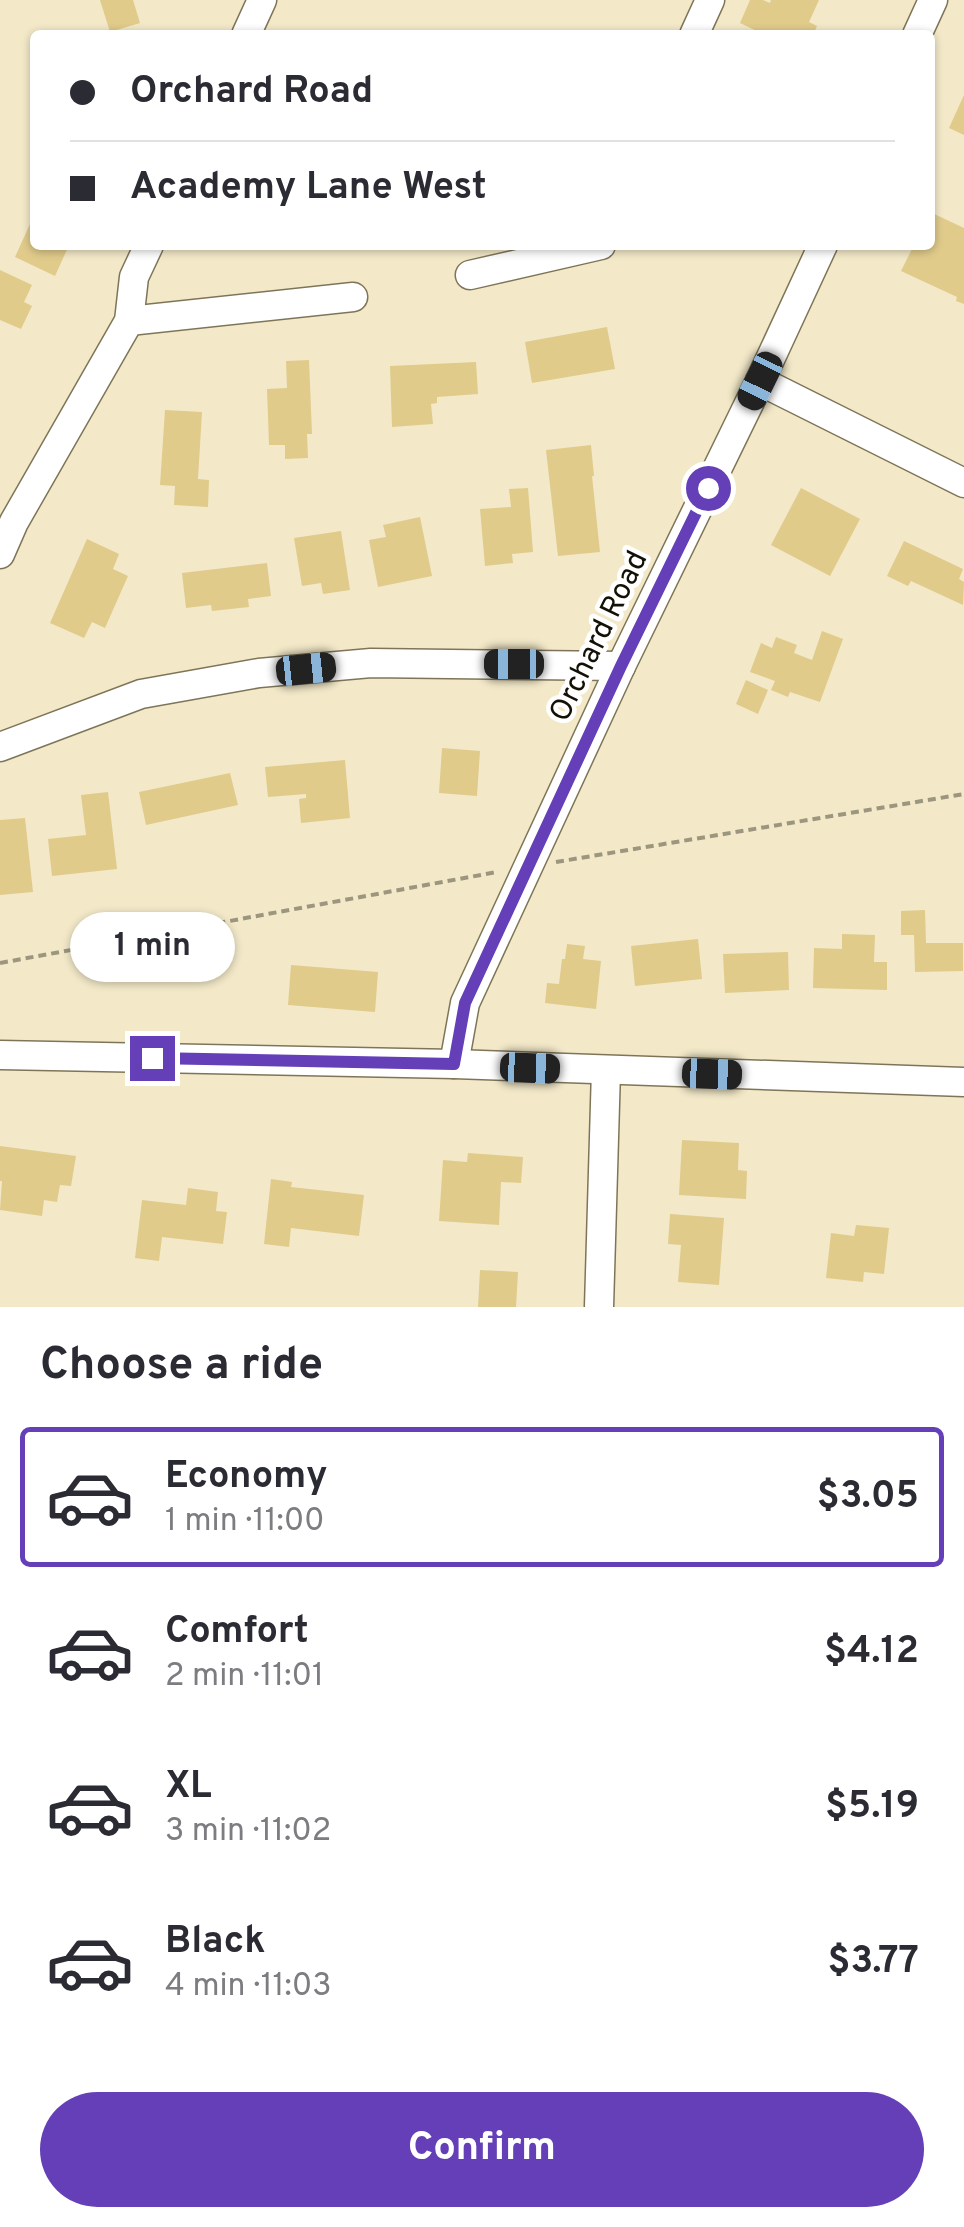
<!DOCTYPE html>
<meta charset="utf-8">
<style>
:root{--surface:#fff;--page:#f7f7f7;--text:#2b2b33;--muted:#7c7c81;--line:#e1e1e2;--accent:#643fb8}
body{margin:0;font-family:Overpass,sans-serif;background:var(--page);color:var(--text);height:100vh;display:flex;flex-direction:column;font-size:38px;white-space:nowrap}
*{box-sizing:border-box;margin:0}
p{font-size:32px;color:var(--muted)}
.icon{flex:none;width:55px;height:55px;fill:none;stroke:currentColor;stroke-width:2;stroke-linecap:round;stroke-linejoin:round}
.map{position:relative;height:1307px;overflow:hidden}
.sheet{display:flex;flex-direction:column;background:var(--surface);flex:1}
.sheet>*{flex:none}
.banner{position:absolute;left:30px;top:30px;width:905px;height:220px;border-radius:10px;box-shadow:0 2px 8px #0004;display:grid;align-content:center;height:220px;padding:0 40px;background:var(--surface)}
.end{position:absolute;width:45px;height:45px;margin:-22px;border:12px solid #643fb8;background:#fff;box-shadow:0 0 0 5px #fff}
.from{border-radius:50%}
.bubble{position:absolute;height:70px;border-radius:35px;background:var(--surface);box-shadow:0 2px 8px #0004;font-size:32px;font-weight:700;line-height:70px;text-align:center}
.car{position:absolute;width:30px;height:60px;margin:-30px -15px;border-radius:12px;box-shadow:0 0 8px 2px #0007;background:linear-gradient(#222 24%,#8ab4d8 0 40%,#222 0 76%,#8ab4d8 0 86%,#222 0)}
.banner b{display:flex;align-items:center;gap:35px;height:95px;font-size:38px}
.banner b+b{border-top:2px solid var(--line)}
.banner i{width:25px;height:25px;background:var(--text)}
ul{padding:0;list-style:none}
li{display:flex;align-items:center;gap:30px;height:140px;margin:0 20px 15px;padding:0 20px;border:5px solid transparent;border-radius:10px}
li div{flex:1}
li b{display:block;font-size:38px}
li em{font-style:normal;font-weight:700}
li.selected{border-color:var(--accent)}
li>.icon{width:90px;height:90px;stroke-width:1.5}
h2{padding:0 40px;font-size:45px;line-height:120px}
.button{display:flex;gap:20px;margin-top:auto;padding:20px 40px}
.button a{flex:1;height:115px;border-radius:60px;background:var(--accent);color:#fff;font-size:40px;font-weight:700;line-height:115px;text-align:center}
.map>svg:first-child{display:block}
.building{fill:#e0cb8b}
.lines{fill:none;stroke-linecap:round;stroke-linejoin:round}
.street-casing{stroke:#7e7558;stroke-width:31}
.path{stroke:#9d967e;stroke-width:4;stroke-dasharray:8 5;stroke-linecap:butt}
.street{stroke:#fff;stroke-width:28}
.route{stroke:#643fb8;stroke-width:12}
.labels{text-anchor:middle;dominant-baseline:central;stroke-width:9;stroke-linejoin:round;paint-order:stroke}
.street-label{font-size:30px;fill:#131005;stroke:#fff}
</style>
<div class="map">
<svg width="964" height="1307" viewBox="0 0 964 1307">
<rect width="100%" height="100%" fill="#f3e9c9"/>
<g class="building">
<polygon points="100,0 133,0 140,23 110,32"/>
<polygon points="750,0 763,0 770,3 771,0 819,0 809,22 817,26 813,35 765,35 740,23"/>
<polygon points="964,95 964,135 949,128"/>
<polygon points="930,212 964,228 964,304 956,301 957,297 901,271 914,245 930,245"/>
<polygon points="35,213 35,245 69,245 55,276 15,257"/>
<polygon points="0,270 32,285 24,302 32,306 21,329 0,320"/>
<polygon points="607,327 615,369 532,383 525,342"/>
<polygon points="309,360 312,434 307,434 308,458 285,459 285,445 269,445 267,389 287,388 286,361"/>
<polygon points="476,362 478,394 437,397 437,403 431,404 433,424 392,427 390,366"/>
<polygon points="165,410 202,412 198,479 209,480 208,507 174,505 175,486 160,485"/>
<polygon points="591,445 594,476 592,476 600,552 558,556 546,450"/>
<polygon points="528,488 533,552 512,554 513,563 485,566 480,509 511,507 509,489"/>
<polygon points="801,488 860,519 830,576 771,545"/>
<polygon points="420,517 432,576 378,587 369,540 386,537 383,525"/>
<polygon points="341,531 350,590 323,594 321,583 302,586 294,538"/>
<polygon points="87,539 119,554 113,569 128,576 105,628 92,622 84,638 50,623"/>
<polygon points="904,541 963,569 959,579 964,582 963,605 911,581 908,586 887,576"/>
<polygon points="267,563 271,596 248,599 249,607 212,611 211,605 186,608 182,573"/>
<polygon points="822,631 843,639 820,702 790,692 788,697 771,690 775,681 750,672 761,643 772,648 776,637 797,645 794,653 812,660"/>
<polygon points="746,680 768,690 758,714 736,704"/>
<polygon points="442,748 480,751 477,796 439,793"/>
<polygon points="345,760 350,818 301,823 299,799 306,798 306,794 268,797 265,767"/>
<polygon points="230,773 238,805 146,825 139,792"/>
<polygon points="108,792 117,869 52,876 48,839 86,835 81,795"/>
<polygon points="25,818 33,892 0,895 0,820"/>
<polygon points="925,910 926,943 963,943 963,971 915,972 914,935 901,935 901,911"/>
<polygon points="842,934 875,935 874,962 887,962 887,990 813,988 814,948 842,949"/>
<polygon points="698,939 702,979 635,986 631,946"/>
<polygon points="567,944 585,946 583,959 601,961 596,1009 545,1003 547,983 559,984 562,959 565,959"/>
<polygon points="788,952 789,990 725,993 723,954"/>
<polygon points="291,965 378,972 375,1012 288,1005"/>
<polygon points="682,1140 739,1143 738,1170 747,1171 746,1199 679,1195"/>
<polygon points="0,1146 76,1156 71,1186 60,1185 57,1202 44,1200 42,1216 0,1210 2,1181 0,1181"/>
<polygon points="468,1153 523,1157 521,1183 501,1182 499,1225 439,1221 443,1160 467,1162"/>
<polygon points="271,1179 292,1182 291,1187 364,1195 359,1236 291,1228 289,1247 264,1244"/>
<polygon points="188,1188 218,1192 216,1211 227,1212 223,1244 162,1237 159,1261 135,1258 142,1200 186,1205"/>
<polygon points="670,1214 724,1218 719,1285 678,1282 681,1245 668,1244"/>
<polygon points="856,1225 889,1228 884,1274 864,1272 863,1282 826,1278 831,1233 854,1236"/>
<polygon points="480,1270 518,1272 516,1307 478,1307"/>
</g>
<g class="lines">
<g class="street-casing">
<g id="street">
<polyline points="246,35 262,0"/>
<polyline points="694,35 710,0"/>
<polyline points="917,35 933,0"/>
<polyline points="470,275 601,245"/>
<polyline points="129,321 353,297"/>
<polyline points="760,381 964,483"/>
<polyline points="0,554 14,522 129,321 134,277 149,245"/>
<polyline points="0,747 141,694 259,673 371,663 621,666"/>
<polyline points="0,1055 454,1064 964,1082"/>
<polyline points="454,1064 465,1003 621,666 760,381 823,245"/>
<polyline points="599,1307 606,1070"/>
</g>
</g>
<g class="path">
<polyline points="556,862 964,794"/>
<polyline points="0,963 497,872"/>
</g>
<use href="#street" class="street"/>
</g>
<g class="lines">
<polyline class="route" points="152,1058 454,1064 465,1003 621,666 708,488"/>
</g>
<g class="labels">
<g class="street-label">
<text transform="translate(600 637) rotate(-64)">Orchard Road</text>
</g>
</g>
</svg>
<i class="end from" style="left:708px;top:488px"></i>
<i class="end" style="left:152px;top:1058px"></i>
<div class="bubble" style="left:70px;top:912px;width:165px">1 min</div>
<i class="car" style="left:760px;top:381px;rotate:206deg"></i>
<i class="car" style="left:514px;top:664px;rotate:270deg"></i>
<i class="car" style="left:306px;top:669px;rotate:84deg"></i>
<i class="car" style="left:530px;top:1068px;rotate:92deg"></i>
<i class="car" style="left:712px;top:1074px;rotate:92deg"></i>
<div class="banner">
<b><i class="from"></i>Orchard Road</b>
<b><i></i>Academy Lane West</b>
</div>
</div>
<section class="sheet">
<h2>Choose a ride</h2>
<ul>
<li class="selected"><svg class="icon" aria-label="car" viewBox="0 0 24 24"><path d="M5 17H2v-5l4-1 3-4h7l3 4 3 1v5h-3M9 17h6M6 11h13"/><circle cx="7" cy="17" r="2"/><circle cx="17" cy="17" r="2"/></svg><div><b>Economy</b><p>1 min · 11:00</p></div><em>$3.05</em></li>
<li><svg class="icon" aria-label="car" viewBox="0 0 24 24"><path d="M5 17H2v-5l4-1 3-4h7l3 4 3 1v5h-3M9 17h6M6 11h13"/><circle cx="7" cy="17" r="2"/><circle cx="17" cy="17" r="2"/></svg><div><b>Comfort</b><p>2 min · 11:01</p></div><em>$4.12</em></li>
<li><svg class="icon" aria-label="car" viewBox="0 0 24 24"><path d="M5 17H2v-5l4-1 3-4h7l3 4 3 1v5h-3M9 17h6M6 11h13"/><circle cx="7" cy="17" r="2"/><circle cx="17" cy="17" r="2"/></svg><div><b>XL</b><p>3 min · 11:02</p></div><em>$5.19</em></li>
<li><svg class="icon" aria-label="car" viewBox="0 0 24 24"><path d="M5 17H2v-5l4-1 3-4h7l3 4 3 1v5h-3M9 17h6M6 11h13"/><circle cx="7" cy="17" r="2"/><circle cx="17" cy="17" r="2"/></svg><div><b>Black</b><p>4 min · 11:03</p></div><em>$3.77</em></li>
</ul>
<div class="button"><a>Confirm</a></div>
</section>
